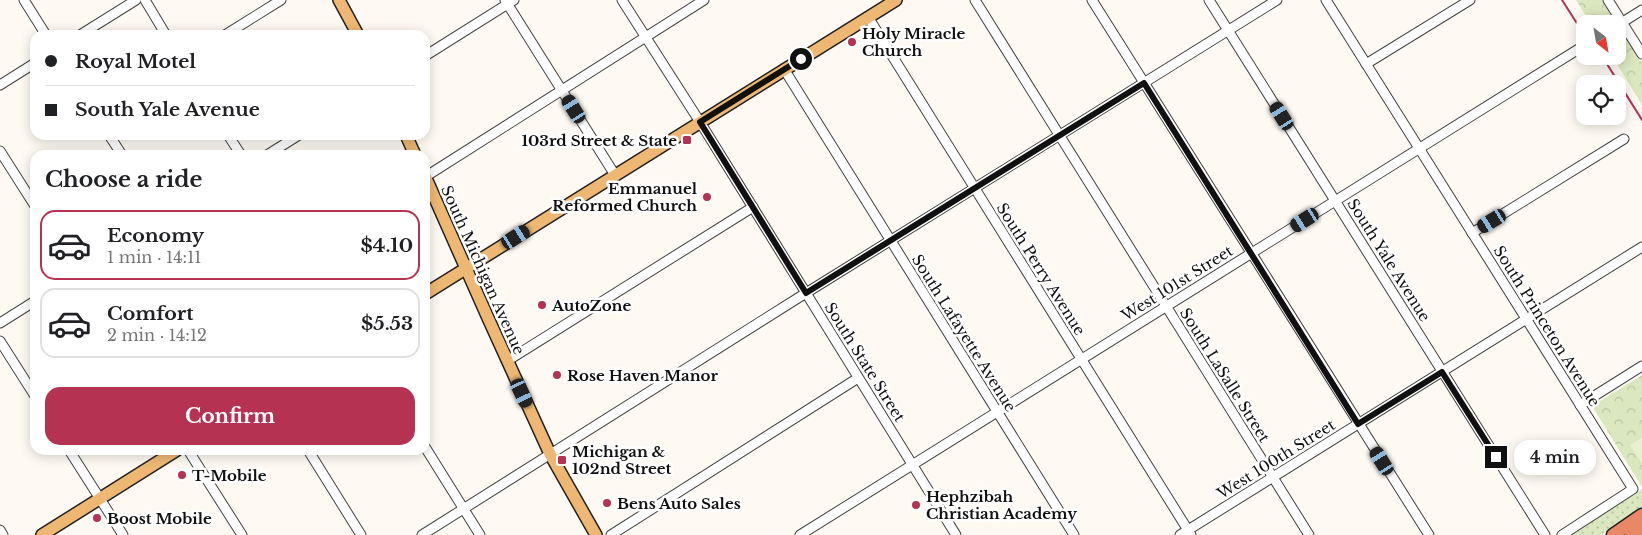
<!DOCTYPE html>
<meta charset="utf-8">
<style>
:root{--surface:#fff;--page:#f6f6f6;--text:#202124;--muted:#757577;--line:#e0e0e0;--accent:#b53252}
body{margin:0;font-family:"Libre Baskerville",serif;background:var(--page);color:var(--text);height:100vh;display:flex;flex-direction:column;font-size:19px;white-space:nowrap}
*{box-sizing:border-box;margin:0}
p{font-size:16px;color:var(--muted)}
.icon{flex:none;width:28px;height:28px;fill:none;stroke:currentColor;stroke-width:2;stroke-linecap:round;stroke-linejoin:round}
.map{position:relative;flex:1;overflow:hidden}
.panel{position:absolute;left:30px;top:150px;width:400px;height:305px;display:flex;flex-direction:column;background:var(--surface);border-radius:15px;box-shadow:0 2px 12px #0003}
.panel>*{flex:none}
.hud{position:absolute;left:30px;top:30px;width:400px;height:110px;border-radius:15px;box-shadow:0 2px 12px #0003;display:grid;align-content:center;height:110px;padding:0 15px;background:var(--surface)}
.needle{width:32px;rotate:149deg}
.tools{position:absolute;left:1576px;top:15px;display:grid;gap:10px}
.tools a{display:grid;place-items:center;width:50px;height:50px;border-radius:10px;background:var(--surface);box-shadow:0 2px 12px #0003;font-size:25px}
.end{position:absolute;width:22px;height:22px;margin:-11px;border:6px solid #101010;background:#fff;box-shadow:0 0 0 2px #fff}
.from{border-radius:50%}
.bubble{position:absolute;height:35px;border-radius:15px;background:var(--surface);box-shadow:0 2px 12px #0003;font-size:16px;font-weight:800;line-height:35px;text-align:center}
.car{position:absolute;width:15px;height:30px;margin:-15px -8px;border-radius:6px;box-shadow:0 0 4px 1px #0007;background:linear-gradient(#222 24%,#8ab4d8 0 40%,#222 0 76%,#8ab4d8 0 86%,#222 0)}
.hud b{display:flex;align-items:center;gap:18px;height:48px;font-size:19px}
.hud b+b{border-top:1px solid var(--line)}
.hud i{width:12px;height:12px;background:var(--text)}
ul{padding:0;list-style:none}
li{display:flex;align-items:center;gap:15px;height:70px;margin:0 10px 8px;padding:0 5px;border:2px solid var(--line);border-radius:15px}
li div{flex:1}
li b{display:block;font-size:19px}
li em{font-style:normal;font-weight:800}
li.selected{border-color:var(--accent)}
li>.icon{width:45px;height:45px;stroke-width:1.5}
h2{padding:0 15px;font-size:22px;line-height:60px}
.button{display:flex;gap:10px;margin-top:auto;padding:10px 15px}
.button a{flex:1;height:58px;border-radius:15px;background:var(--accent);color:#fff;font-size:20px;font-weight:800;line-height:58px;text-align:center}
.map>svg:first-child{display:block}
.grass{fill:url(#grass-dots)}
.park{fill:url(#park-crowns)}
.pitch{fill:#eaefd0}
.lines{fill:none;stroke-linecap:round;stroke-linejoin:round}
.minor-casing{stroke:#434343;stroke-width:11}
.major-casing{stroke:#212121;stroke-width:14}
.highway-casing{stroke:#212121;stroke-width:15}
.minor{stroke:#fff;stroke-width:9}
.major{stroke:#eeb874;stroke-width:11}
.highway{stroke:#e98866;stroke-width:12}
.rail{stroke:#b53252;stroke-width:2}
.route{stroke:#101010;stroke-width:6}
.poi-dot{fill:#b53252;stroke:#fff;stroke-width:2}
.labels{text-anchor:middle;dominant-baseline:central;stroke-width:5;stroke-linejoin:round;paint-order:stroke}
.poi-label{font-size:15px;font-weight:bold;fill:#101010;stroke:#fff;text-anchor:start}
.street-label{font-size:15px;fill:#101010;stroke:#fff}
</style>
<div class="map">
<svg width="1642" height="535" viewBox="0 0 1642 535">
<defs>
<pattern id="grass-dots" width="8" height="8" patternUnits="userSpaceOnUse" patternTransform="scale(1.25)"><rect width="8" height="8" fill="#dbe7bf"/><path d="M2 2h.1M6 6h.1" fill="none" stroke="#bbc5a3" stroke-width="1.8" stroke-linecap="round"/></pattern>
<pattern id="park-crowns" width="20" height="18" patternUnits="userSpaceOnUse" patternTransform="scale(1.25)"><rect width="20" height="18" fill="#dbe7bf"/><path d="M2 6a3 3 0 1 1 6 0M12 15a3 3 0 1 1 6 0" fill="none" stroke="#bbc5a3"/></pattern>
</defs>
<rect width="100%" height="100%" fill="#fefaf3"/>
<polygon class="grass" points="1642,489 1642,507 1601,535 1569,535"/>
<g class="park">
<polygon points="1576,0 1602,0 1616,22 1612,24 1591,24"/>
<polygon points="1621,30 1642,63 1642,105 1612,56 1618,56 1618,32"/>
<polygon points="1642,375 1642,487 1592,406"/>
</g>
<polygon class="pitch" points="1642,438 1642,463 1630,445"/>
<g class="lines">
<g class="minor-casing">
<g id="minor">
<polyline points="24,0 46,35"/>
<polyline points="145,0 166,35"/>
<polyline points="505,0 615,175"/>
<polyline points="622,0 700,122 956,535"/>
<polyline points="975,0 1309,535"/>
<polyline points="1092,0 1429,535"/>
<polyline points="1209,0 1545,535"/>
<polyline points="1326,0 1633,489 1562,535"/>
<polyline points="1608,0 1642,54"/>
<polyline points="868,17 1191,535"/>
<polyline points="1618,25 1642,10"/>
<polyline points="80,35 136,0"/>
<polyline points="225,35 281,0"/>
<polyline points="425,56 514,0"/>
<polyline points="1366,64 1470,0"/>
<polyline points="784,69 1074,535"/>
<polyline points="0,85 35,63"/>
<polyline points="109,135 122,155"/>
<polyline points="228,135 241,155"/>
<polyline points="0,151 35,206"/>
<polyline points="267,155 299,135"/>
<polyline points="425,177 704,0"/>
<polyline points="1472,233 1624,139"/>
<polyline points="0,323 35,301"/>
<polyline points="0,341 35,396"/>
<polyline points="507,361 753,207"/>
<polyline points="1580,405 1642,366"/>
<polyline points="425,447 480,535"/>
<polyline points="69,450 123,535"/>
<polyline points="188,450 242,535"/>
<polyline points="308,450 361,535"/>
<polyline points="0,530 3,535"/>
<polyline points="422,535 798,298 1277,0"/>
<polyline points="611,535 858,378"/>
<polyline points="800,535 1585,45"/>
<polyline points="1180,535 1642,247"/>
</g>
</g>
<g class="major-casing">
<g id="major">
<polyline points="339,0 358,35"/>
<polyline points="406,135 415,155"/>
<polyline points="425,176 488,318 550,454 596,535"/>
<polyline points="425,294 896,0"/>
<polyline points="42,535 177,450"/>
</g>
</g>
<g class="highway-casing">
<g id="highway">
<polyline points="1613,535 1642,515"/>
<polyline points="1631,535 1642,528"/>
</g>
</g>
<use href="#minor" class="minor"/>
<use href="#major" class="major"/>
<use href="#highway" class="highway"/>
<g class="rail">
<polyline points="1562,0 1585,36"/>
<polyline points="1602,56 1642,120"/>
</g>
</g>
<g class="lines">
<polyline class="route" points="801,59 700,122 806,293 1144,83 1358,424 1442,372 1496,457"/>
</g>
<g class="poi-dot">
<circle cx="852" cy="42" r="5"/>
<rect x="682" y="135" width="10" height="10" rx="2.5"/>
<circle cx="707" cy="197" r="5"/>
<circle cx="542" cy="305" r="5"/>
<circle cx="557" cy="375" r="5"/>
<rect x="557" y="455" width="10" height="10" rx="2.5"/>
<circle cx="182" cy="475" r="5"/>
<circle cx="607" cy="503" r="5"/>
<circle cx="916" cy="505" r="5"/>
<circle cx="97" cy="518" r="5"/>
</g>
<g class="labels">
<g class="poi-label">
<text x="862" y="33">Holy Miracle<tspan x="862" dy="17">Church</tspan></text>
<text x="677" y="140" text-anchor="end">103rd Street &amp; State</text>
<text x="697" y="188" text-anchor="end">Emmanuel<tspan x="697" dy="17">Reformed Church</tspan></text>
<text x="552" y="305">AutoZone</text>
<text x="567" y="375">Rose Haven Manor</text>
<text x="572" y="451">Michigan &amp;<tspan x="572" dy="17">102nd Street</tspan></text>
<text x="192" y="475">T-Mobile</text>
<text x="926" y="496">Hephzibah<tspan x="926" dy="17">Christian Academy</tspan></text>
<text x="617" y="503">Bens Auto Sales</text>
<text x="107" y="518">Boost Mobile</text>
</g>
<g class="street-label">
<text transform="translate(1389 260) rotate(58)">South Yale Avenue</text>
<text transform="translate(1041 269) rotate(58)">South Perry Avenue</text>
<text transform="translate(483 270) rotate(66)">South Michigan Avenue</text>
<text transform="translate(1177 283) rotate(-32)">West 101st Street</text>
<text transform="translate(1547 326) rotate(58)">South Princeton Avenue</text>
<text transform="translate(964 333) rotate(58)">South Lafayette Avenue</text>
<text transform="translate(865 362) rotate(58)">South State Street</text>
<text transform="translate(1225 375) rotate(58)">South LaSalle Street</text>
<text transform="translate(1276 459) rotate(-32)">West 100th Street</text>
</g>
</g>
</svg>
<div class="tools">
<a><svg class="needle" viewBox="-14 -14 28 28"><path d="M0-13l5 13h-10z" fill="#e53935"/><path d="M0 13l5-13h-10z" fill="#757577"/></svg></a>
<a><svg class="icon" aria-label="locate" viewBox="0 0 24 24"><circle cx="12" cy="12" r="6"/><path d="M12 2v4M12 18v4M2 12h4M18 12h4"/></svg></a>
</div>
<i class="end from" style="left:801px;top:59px"></i>
<i class="end" style="left:1496px;top:457px"></i>
<div class="bubble" style="left:1514px;top:440px;width:82px">4 min</div>
<i class="car" style="left:574px;top:109px;rotate:328deg"></i>
<i class="car" style="left:1282px;top:116px;rotate:328deg"></i>
<i class="car" style="left:1305px;top:220px;rotate:238deg"></i>
<i class="car" style="left:1492px;top:221px;rotate:239deg"></i>
<i class="car" style="left:516px;top:237px;rotate:58deg"></i>
<i class="car" style="left:522px;top:393px;rotate:155deg"></i>
<i class="car" style="left:1382px;top:461px;rotate:328deg"></i>
<div class="hud">
<b><i class="from"></i>Royal Motel</b>
<b><i></i>South Yale Avenue</b>
</div>
<section class="panel">
<h2>Choose a ride</h2>
<ul>
<li class="selected"><svg class="icon" aria-label="car" viewBox="0 0 24 24"><path d="M5 17H2v-5l4-1 3-4h7l3 4 3 1v5h-3M9 17h6M6 11h13"/><circle cx="7" cy="17" r="2"/><circle cx="17" cy="17" r="2"/></svg><div><b>Economy</b><p>1 min · 14:11</p></div><em>$4.10</em></li>
<li><svg class="icon" aria-label="car" viewBox="0 0 24 24"><path d="M5 17H2v-5l4-1 3-4h7l3 4 3 1v5h-3M9 17h6M6 11h13"/><circle cx="7" cy="17" r="2"/><circle cx="17" cy="17" r="2"/></svg><div><b>Comfort</b><p>2 min · 14:12</p></div><em>$5.53</em></li>
</ul>
<div class="button"><a>Confirm</a></div>
</section>
</div>
